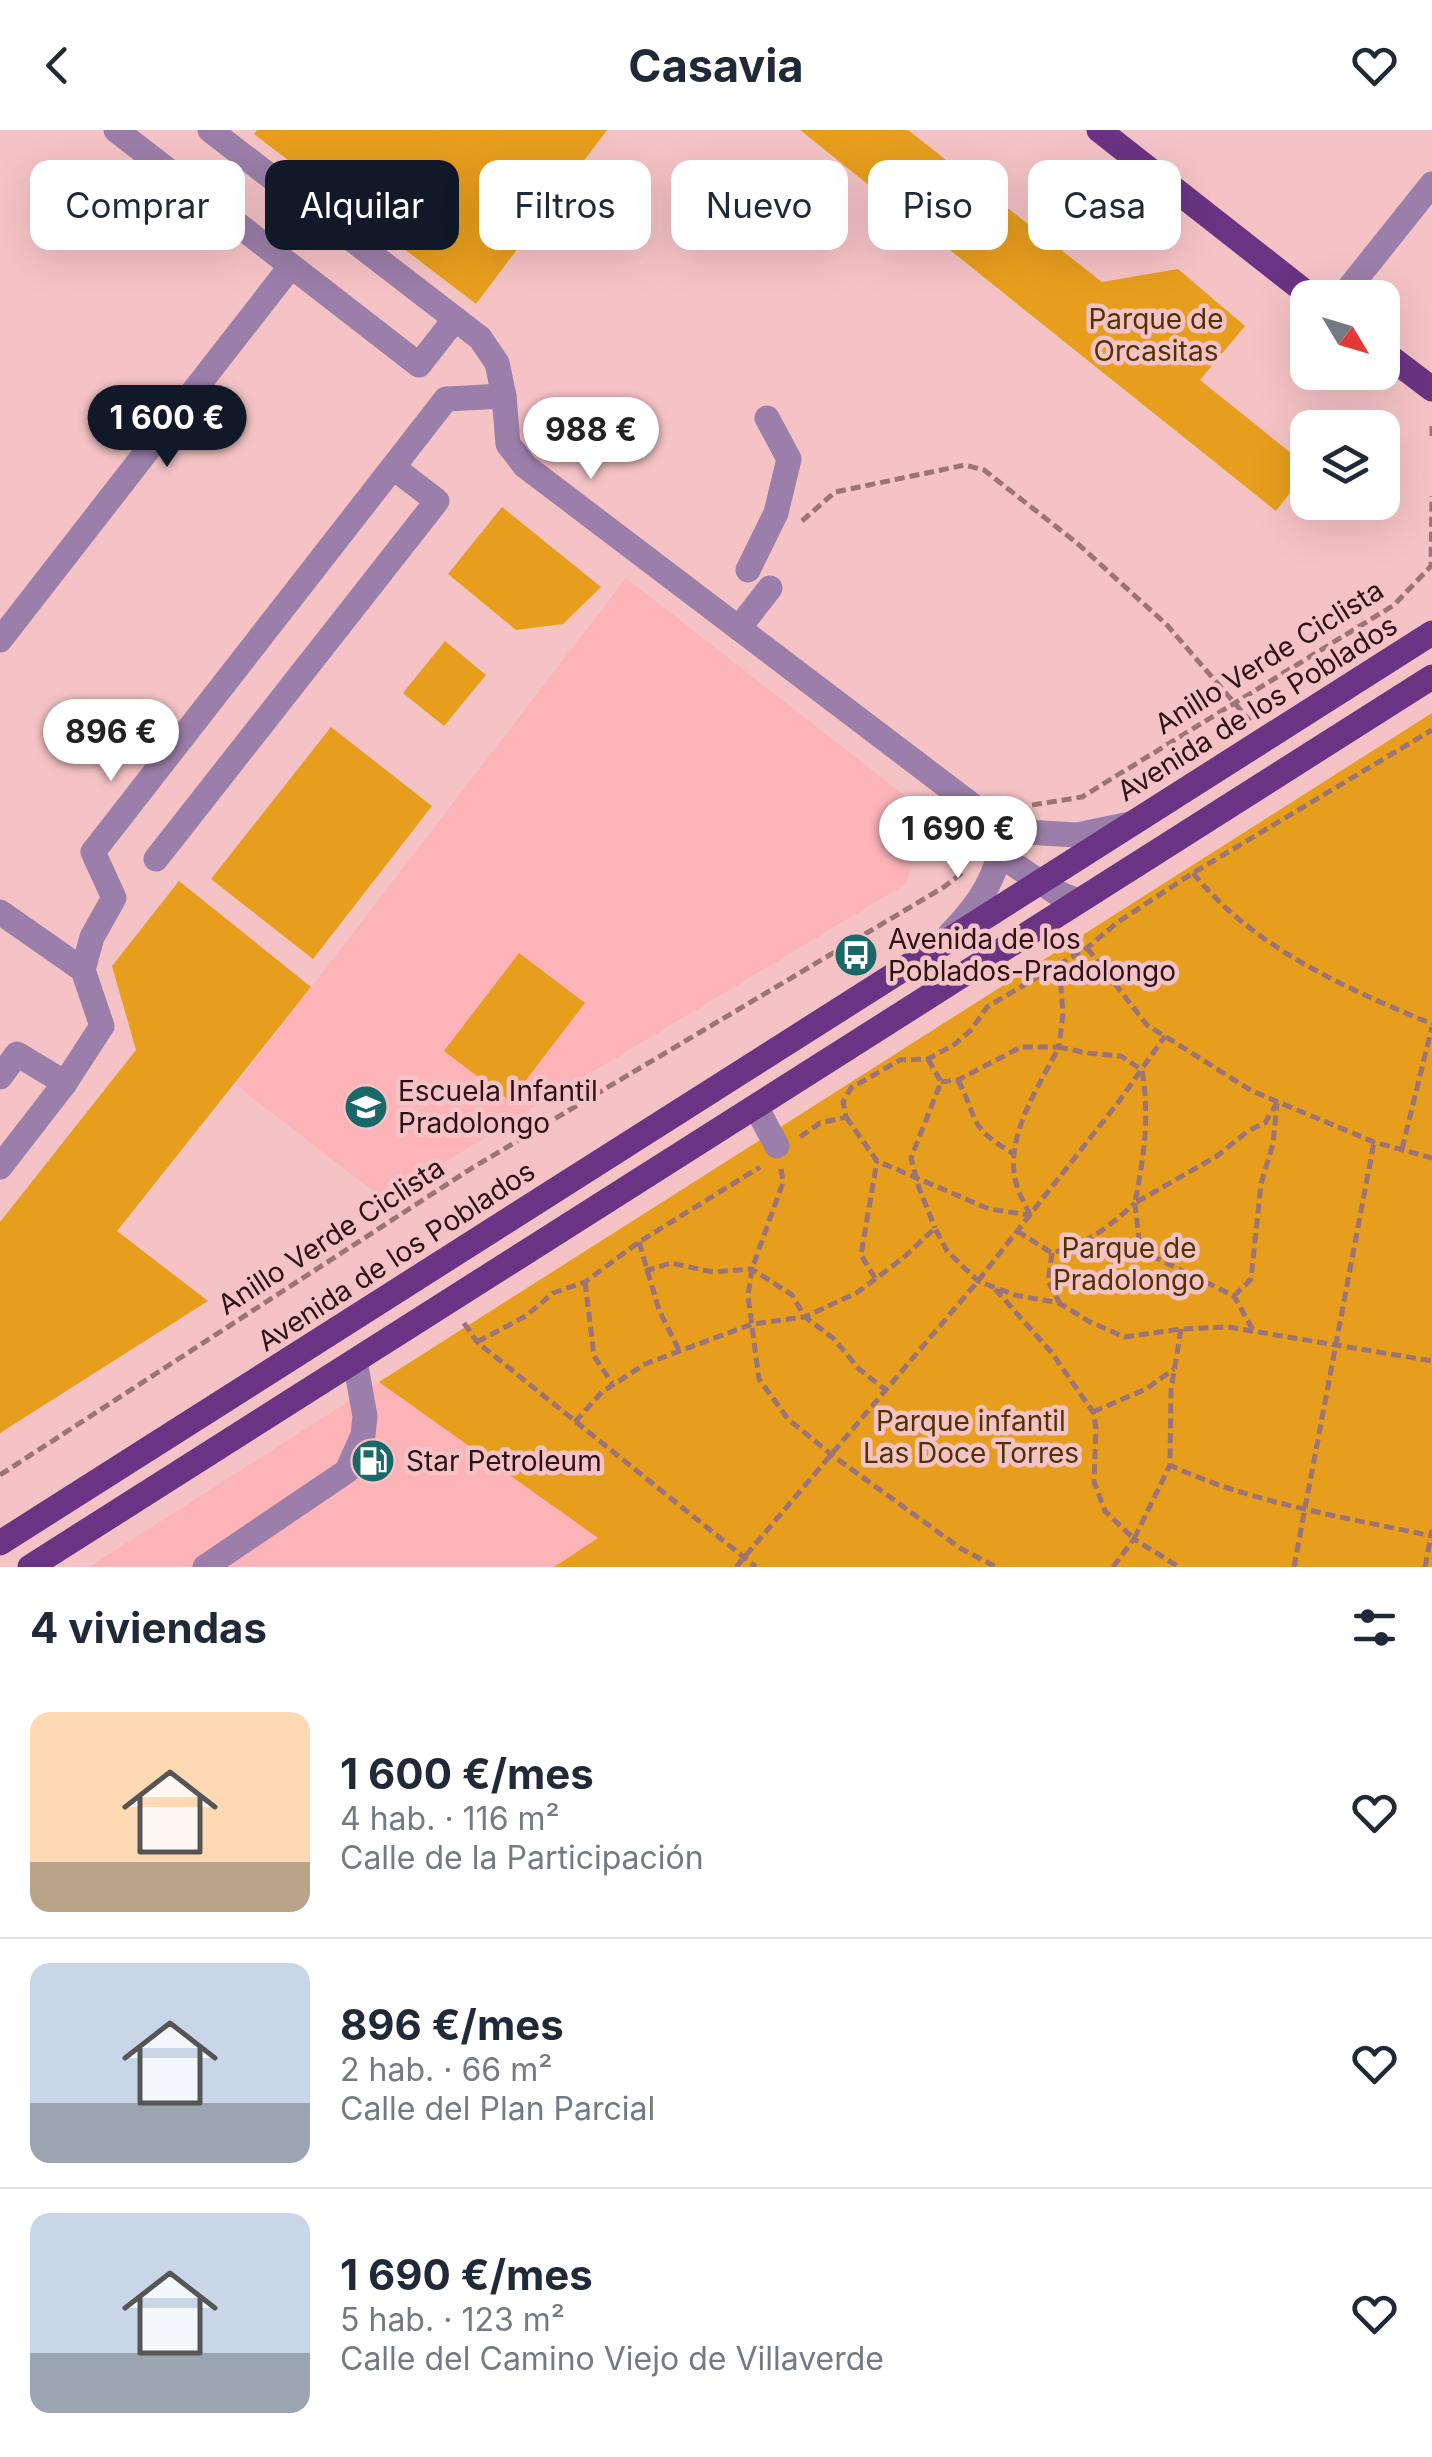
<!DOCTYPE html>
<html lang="es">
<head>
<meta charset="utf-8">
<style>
  body { margin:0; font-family:Inter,sans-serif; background:#f2f2f3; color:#1f2937; height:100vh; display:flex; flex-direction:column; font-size:38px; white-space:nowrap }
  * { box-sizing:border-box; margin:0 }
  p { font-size:32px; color:#747a83 }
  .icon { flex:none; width:55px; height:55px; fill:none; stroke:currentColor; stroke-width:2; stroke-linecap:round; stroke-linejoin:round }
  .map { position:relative; height:1437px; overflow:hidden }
  .drawer { display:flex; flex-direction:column; background:#fff; flex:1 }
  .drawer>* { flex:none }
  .top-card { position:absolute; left:30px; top:30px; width:1372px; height:90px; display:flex; gap:20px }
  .needle { width:65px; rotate:128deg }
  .controls { position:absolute; left:1290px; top:150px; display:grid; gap:20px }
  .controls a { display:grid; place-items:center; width:110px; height:110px; border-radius:20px; background:#fff; box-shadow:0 10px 40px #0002; font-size:50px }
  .price { position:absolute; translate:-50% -85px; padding:0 22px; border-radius:35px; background:#fff; color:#222; font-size:32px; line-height:65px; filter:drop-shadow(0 2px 5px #0008) }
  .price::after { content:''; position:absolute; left:50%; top:60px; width:30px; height:22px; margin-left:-15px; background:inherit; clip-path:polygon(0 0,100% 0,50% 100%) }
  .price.current { background:#111827; color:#fff }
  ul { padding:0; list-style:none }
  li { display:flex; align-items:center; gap:30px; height:250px; padding:0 30px }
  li+li { border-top:2px solid #e0e1e3 }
  li span { display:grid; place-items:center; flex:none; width:280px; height:200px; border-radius:20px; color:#555 }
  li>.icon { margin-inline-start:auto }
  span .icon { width:120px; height:120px; fill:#fffc; stroke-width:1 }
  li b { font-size:42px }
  h2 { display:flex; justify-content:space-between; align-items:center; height:120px; padding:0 30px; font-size:42px }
  .chip { padding:0 35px; border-radius:20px; background:#fff; box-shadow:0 10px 40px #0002; font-size:35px; line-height:90px }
  .chip.current { background:#111827; color:#fff }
  header { display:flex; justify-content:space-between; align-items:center; height:130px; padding:0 30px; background:#fff; font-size:45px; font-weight:700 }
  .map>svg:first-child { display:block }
  .built { fill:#fcb4b9 }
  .green { fill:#e79e1d }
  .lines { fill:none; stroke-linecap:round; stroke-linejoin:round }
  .path { stroke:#9c7377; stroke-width:5; stroke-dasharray:10 5; stroke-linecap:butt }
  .minor { stroke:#9b7ea9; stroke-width:25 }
  .major { stroke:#6b3383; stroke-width:25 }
  .labels { text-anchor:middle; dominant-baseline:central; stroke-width:9; stroke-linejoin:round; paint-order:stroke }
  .park-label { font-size:28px; fill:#513300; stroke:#f5c3c6 }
  .street-label { font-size:28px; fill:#2e1115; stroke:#f5c3c6 }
  .poi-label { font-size:28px; fill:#2e1115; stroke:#f5c3c6; text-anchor:start }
</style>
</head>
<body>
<header><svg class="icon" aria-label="back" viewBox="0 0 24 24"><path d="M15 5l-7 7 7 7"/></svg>Casavia<svg class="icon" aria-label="heart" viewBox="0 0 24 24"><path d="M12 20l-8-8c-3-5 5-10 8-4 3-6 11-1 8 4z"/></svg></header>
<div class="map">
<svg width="1432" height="1437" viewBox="0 0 1432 1437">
  <rect width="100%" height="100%" fill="#f5c3c6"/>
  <g class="built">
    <path d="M626,448L904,665L917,690L916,723L906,754L496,1000L386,1071L236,955Z"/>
    <path d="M379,1252L599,1409L554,1437H89Z"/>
  </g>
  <g class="green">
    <path d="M257,0H607L476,174L254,4Z"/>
    <path d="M800,0H908L1102,152L1178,139L1245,196L1200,250L1307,336V341L1276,381Z"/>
    <path d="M502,377L601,457L563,494L516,500L448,444Z"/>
    <path d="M445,511L486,545L444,596L403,563Z"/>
    <path d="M1432,583V1437H554L598,1408L379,1252Z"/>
    <path d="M331,597L432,676L313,829L211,749Z"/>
    <path d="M179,751L311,857L117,1101L208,1171L0,1303V1092L136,920L112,836Z"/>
    <path d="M519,823L585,873L510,971L444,921Z"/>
  </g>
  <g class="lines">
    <g class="path">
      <path d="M1432,296V306"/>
      <path d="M802,391L835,362L965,335L984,340L1077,413L1167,495L1250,591"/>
      <path d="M1032,675L1082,667L1394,475L1431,436L1432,366"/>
      <path d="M1193,743C1254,818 1345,858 1432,894"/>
      <path d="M1087,818L1147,895L1252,961L1374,1012L1432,1028"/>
      <path d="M928,929L941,952L911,1028L919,1058L935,1098"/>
      <path d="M958,950C980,993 967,996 1014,1024"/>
      <path d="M941,952L958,950L1021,917H1059L1063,884L1060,845L1050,837"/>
      <path d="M846,987L877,1031L989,1079L1030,1085"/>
      <path d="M800,1007L820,993L846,987L843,972L851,958L900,930L928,929L955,914L971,900L987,877L1087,818L1118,792L1193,743L1432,600"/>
      <path d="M1402,1019L1432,897"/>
      <path d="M781,1039L783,1052L752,1139L748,1166L759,1249L788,1289L832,1325L960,1418L996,1437"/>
      <path d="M1135,1073L1140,1120L1234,1166L1253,1200"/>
      <path d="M1030,1085C1026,1076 1020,1066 1017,1056C1002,1010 1039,956 1059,917L1086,923L1121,926L1142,940C1150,989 1144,1024 1135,1073L1217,1026L1248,1001L1265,993L1278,971"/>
      <path d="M1017,1101L1052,1123C1089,1112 1107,1099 1135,1073"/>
      <path d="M639,1112L659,1180L679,1220"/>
      <path d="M1052,1123L1048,1151L1059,1172"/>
      <path d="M645,1141L671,1133L713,1142L752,1139L792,1165L805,1187L834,1209L859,1239L887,1261"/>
      <path d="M875,1148L861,1125L877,1031"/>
      <path d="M585,1152L594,1226L612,1253"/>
      <path d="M995,1159L1052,1223L1093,1282L1096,1298L1094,1352L1105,1381L1134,1409L1170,1335"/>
      <path d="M1234,1166L1251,1149L1261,1054L1273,1014L1277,974"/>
      <path d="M464,1193L477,1212L756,1437"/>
      <path d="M1181,1199L1171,1260L1170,1335C1247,1372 1348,1388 1432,1406"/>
      <path d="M477,1212L526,1186L553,1163L585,1152L639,1112L760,1037"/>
      <path d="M1093,1282L1146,1259L1174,1239"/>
      <path d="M575,1292L602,1262L645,1234L752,1194L805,1187L858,1162L903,1128L935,1098L947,1121L978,1151L1015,1165L1059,1173L1090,1192L1125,1207L1181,1199L1228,1197L1432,1231"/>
      <path d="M0,1345L472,1038L944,757L963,742"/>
      <path d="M736,1437L978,1151L1120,970L1165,906"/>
      <path d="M1113,1437L1134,1409L1179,1437"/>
      <path d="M1294,1437L1374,1012"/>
      <path d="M1425,1437L1432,1400"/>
    </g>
    <g class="minor">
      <path d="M116,0L419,235L455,189"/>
      <path d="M210,0L480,208L497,233L504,266L508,314L525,336L1006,701L1077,705L1130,694"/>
      <path d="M1341,168L1432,54"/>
      <path d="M748,440L776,383L789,329L767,288"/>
      <path d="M739,498L770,458"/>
      <path d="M0,510L291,136"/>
      <path d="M1000,725L1055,762L1078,771"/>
      <path d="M156,729L437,371L394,338"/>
      <path d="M0,782L83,840"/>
      <path d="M950,804C983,771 996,746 1006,701"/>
      <path d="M0,947L17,924L65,953"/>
      <path d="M756,977L777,1016"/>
      <path d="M0,1037L65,953L102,896L83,840L92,807L114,768L93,722L446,269L504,266"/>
      <path d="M205,1437L347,1341L363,1305L365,1286L355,1231"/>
    </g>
    <g class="major">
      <path d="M1099,0L1313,168"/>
      <path d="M1382,221L1432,259"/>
      <path d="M0,1413L1432,503"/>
      <path d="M30,1437L1432,547"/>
    </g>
  </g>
  <defs>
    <symbol id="bus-disc" viewBox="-11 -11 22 22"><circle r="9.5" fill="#1b6868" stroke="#f5c3c6"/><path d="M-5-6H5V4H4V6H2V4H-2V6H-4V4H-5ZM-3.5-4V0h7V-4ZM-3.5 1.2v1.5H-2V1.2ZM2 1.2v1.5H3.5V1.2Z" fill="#fff"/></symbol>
    <symbol id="school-disc" viewBox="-11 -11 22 22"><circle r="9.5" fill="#1b6868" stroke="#f5c3c6"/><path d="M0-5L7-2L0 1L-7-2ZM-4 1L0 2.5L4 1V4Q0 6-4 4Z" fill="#fff"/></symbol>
    <symbol id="fuel-disc" viewBox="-11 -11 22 22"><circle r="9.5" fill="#1b6868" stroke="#f5c3c6"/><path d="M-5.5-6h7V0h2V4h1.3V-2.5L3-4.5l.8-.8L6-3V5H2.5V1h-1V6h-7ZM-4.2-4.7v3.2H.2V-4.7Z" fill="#fff"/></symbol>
  </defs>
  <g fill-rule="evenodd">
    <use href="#bus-disc" x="831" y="800" width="50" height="50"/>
    <use href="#school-disc" x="341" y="952" width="50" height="50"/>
    <use href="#fuel-disc" x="348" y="1306" width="50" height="50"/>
  </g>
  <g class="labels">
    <g class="park-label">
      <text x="1156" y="189">Parque de<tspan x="1156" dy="32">Orcasitas</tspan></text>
      <text x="1129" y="1118">Parque de<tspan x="1129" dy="32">Pradolongo</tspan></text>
      <text x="971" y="1291">Parque infantil<tspan x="971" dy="32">Las Doce Torres</tspan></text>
    </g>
    <g class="street-label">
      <text transform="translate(1269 527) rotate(-32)">Anillo Verde Ciclista</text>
      <text transform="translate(1257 578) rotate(-32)">Avenida de los Poblados</text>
      <text transform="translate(331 1106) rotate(-33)">Anillo Verde Ciclista</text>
      <text transform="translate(396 1126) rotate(-33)">Avenida de los Poblados</text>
    </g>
    <g class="poi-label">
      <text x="888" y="809">Avenida de los<tspan x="888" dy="32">Poblados-Pradolongo</tspan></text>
      <text x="398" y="961">Escuela Infantil<tspan x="398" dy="32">Pradolongo</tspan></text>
      <text x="406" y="1331">Star Petroleum</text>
    </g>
  </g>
</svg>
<div class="controls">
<a><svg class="needle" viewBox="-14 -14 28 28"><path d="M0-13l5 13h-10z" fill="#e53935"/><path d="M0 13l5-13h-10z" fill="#747a83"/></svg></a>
<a><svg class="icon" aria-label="layers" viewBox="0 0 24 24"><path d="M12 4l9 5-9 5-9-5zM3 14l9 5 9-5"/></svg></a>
</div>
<b class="price current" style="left:167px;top:340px">1 600 €</b>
<b class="price" style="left:591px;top:352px">988 €</b>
<b class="price" style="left:111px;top:654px">896 €</b>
<b class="price" style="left:958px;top:751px">1 690 €</b>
<div class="top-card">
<a class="chip">Comprar</a>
<a class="chip current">Alquilar</a>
<a class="chip">Filtros</a>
<a class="chip">Nuevo</a>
<a class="chip">Piso</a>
<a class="chip">Casa</a>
</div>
</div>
<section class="drawer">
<h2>4 viviendas<svg class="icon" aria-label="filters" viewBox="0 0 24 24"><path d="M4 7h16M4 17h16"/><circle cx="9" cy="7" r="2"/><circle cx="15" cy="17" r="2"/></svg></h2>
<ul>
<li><span style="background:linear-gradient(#ffd9b3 75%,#b9a48a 0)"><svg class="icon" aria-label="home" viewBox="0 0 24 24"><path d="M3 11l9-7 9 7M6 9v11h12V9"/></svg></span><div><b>1 600 €/mes</b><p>4 hab. · 116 m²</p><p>Calle de la Participación</p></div><svg class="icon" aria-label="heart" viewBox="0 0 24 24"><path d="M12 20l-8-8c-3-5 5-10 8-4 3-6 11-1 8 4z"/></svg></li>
<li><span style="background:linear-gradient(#c9d6e8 70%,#9aa5b1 0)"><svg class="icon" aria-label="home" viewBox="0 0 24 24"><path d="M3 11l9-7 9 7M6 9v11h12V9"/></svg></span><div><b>896 €/mes</b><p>2 hab. · 66 m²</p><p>Calle del Plan Parcial</p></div><svg class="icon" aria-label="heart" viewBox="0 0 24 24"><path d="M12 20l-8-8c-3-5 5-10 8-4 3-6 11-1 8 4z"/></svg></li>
<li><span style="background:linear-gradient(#c9d6e8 70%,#9aa5b1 0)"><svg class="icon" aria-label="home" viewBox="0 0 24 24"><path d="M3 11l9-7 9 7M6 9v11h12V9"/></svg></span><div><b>1 690 €/mes</b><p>5 hab. · 123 m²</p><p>Calle del Camino Viejo de Villaverde</p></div><svg class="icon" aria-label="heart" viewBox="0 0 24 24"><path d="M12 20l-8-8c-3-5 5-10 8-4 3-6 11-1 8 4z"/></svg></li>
</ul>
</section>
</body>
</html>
